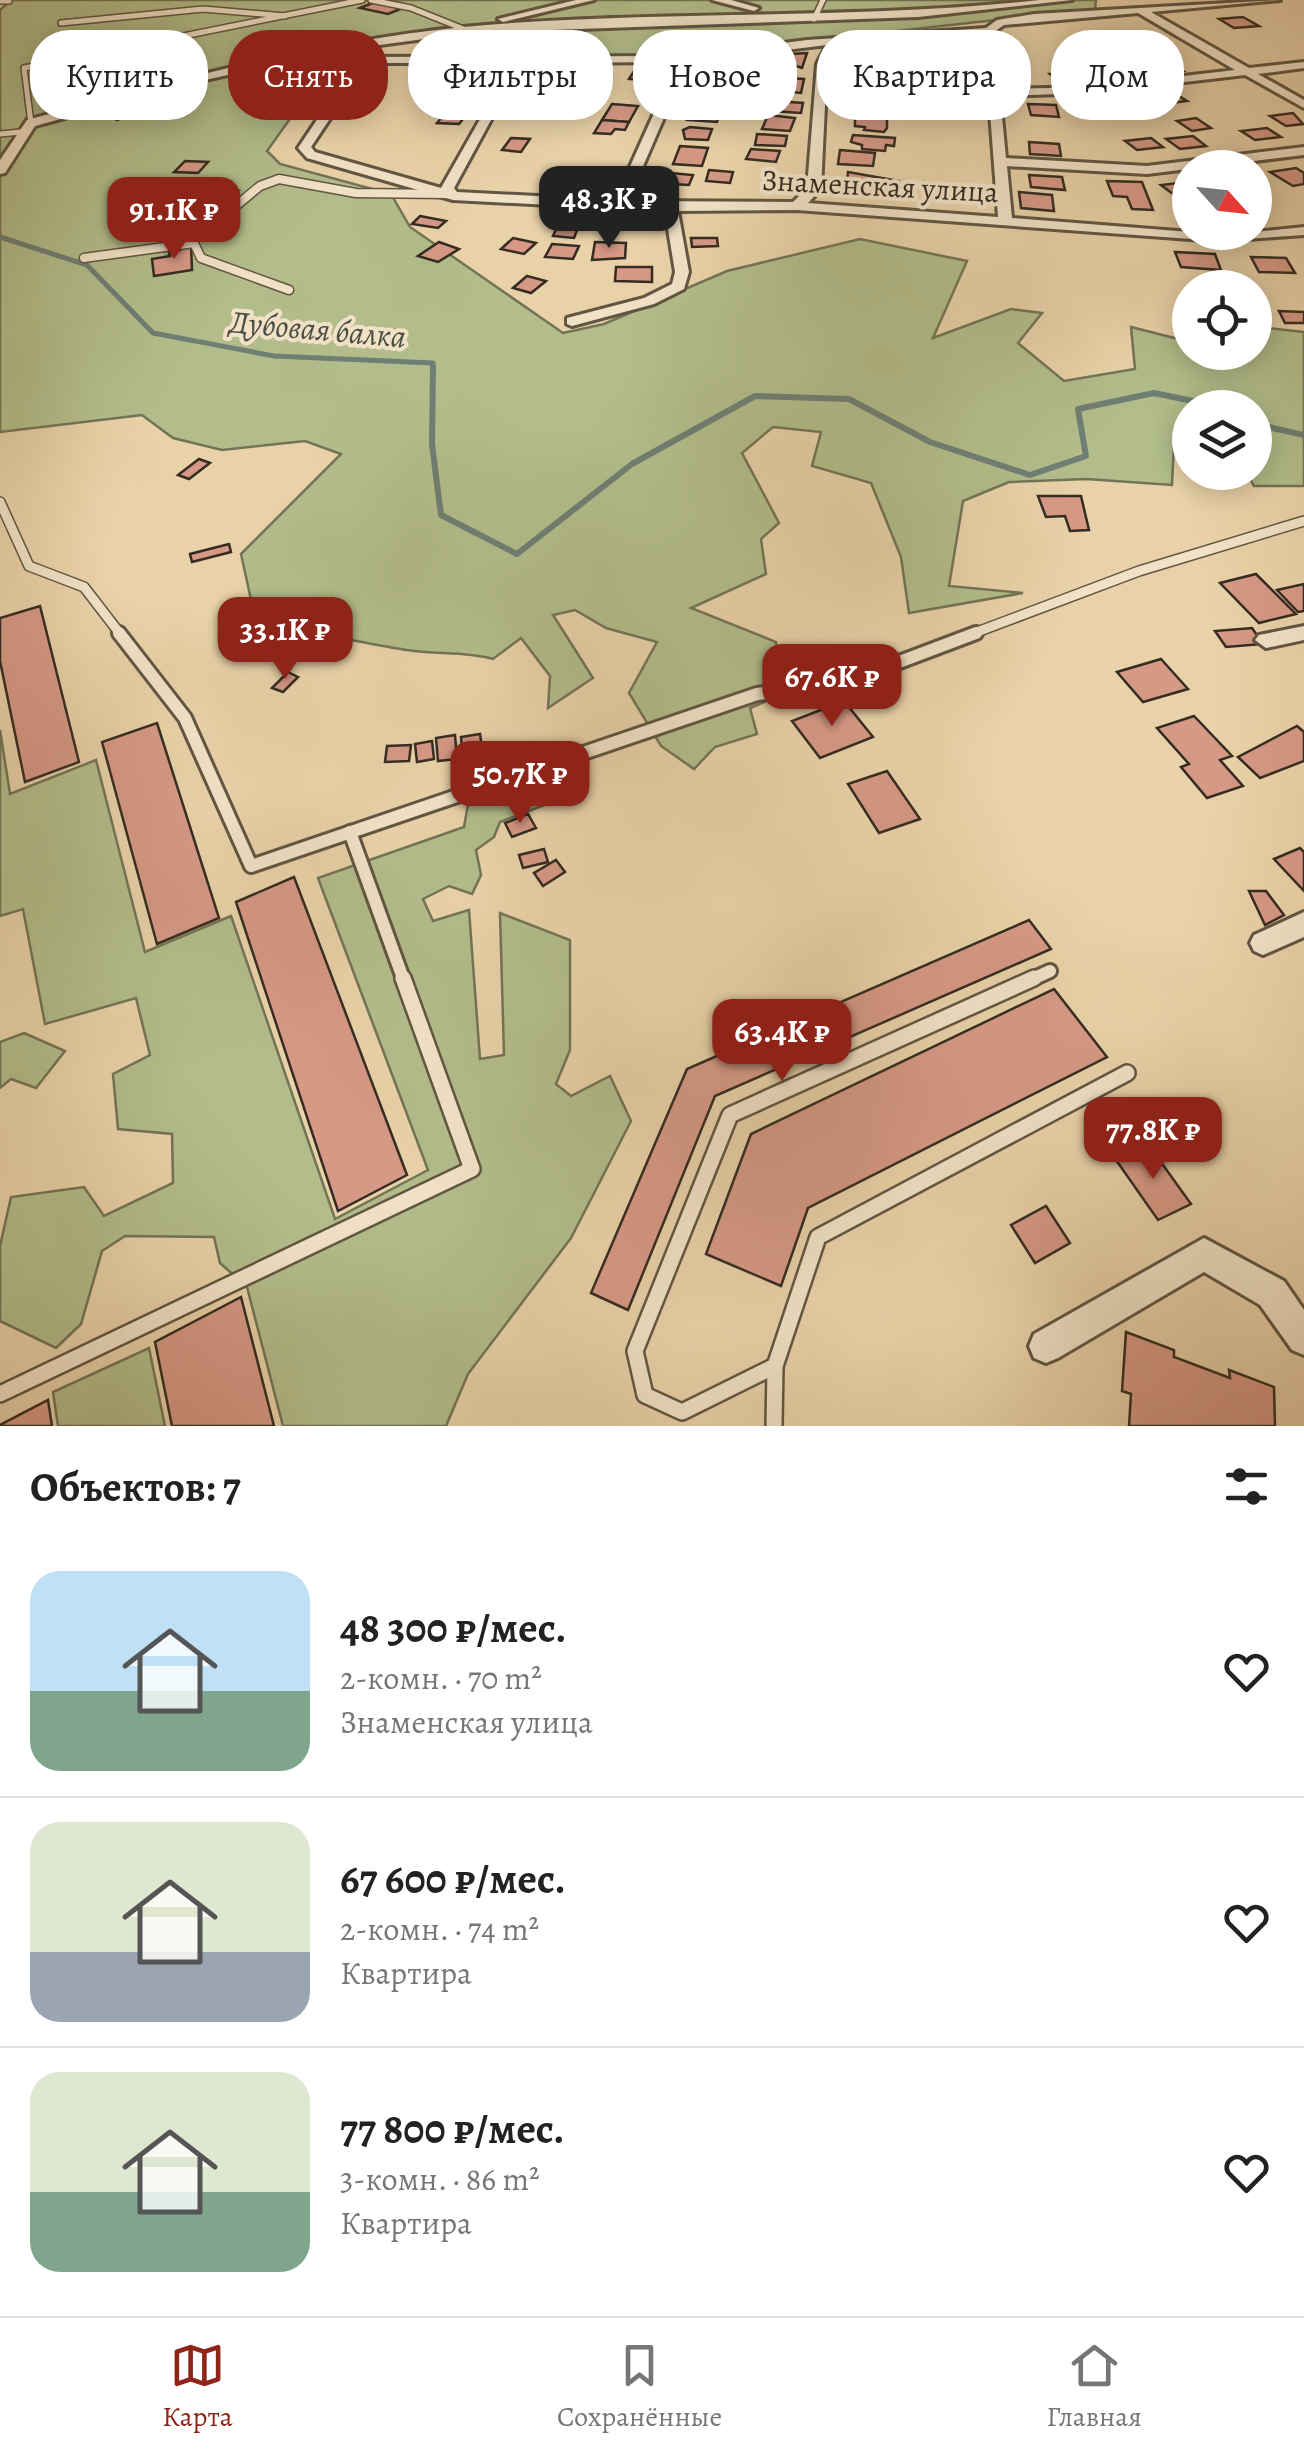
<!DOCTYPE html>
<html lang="ru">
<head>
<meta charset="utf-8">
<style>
  body { margin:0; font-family:Alegreya,serif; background:#f6f6f6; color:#222; height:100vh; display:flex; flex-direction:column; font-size:38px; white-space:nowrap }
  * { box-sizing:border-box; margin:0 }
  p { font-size:32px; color:#767676 }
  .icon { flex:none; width:55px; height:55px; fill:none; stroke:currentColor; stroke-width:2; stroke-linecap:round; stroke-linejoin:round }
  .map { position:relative; height:1426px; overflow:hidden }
  .side { display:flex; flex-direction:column; background:#fff; flex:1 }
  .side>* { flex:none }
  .banner { position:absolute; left:30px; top:30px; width:1245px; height:90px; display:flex; gap:20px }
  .needle { width:65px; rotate:117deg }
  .tools { position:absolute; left:1172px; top:150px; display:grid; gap:20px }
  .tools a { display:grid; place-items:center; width:100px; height:100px; border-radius:50%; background:#fff; box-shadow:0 5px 25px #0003; font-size:50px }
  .price { position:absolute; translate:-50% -85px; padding:0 22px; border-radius:20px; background:#8f2418; color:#fff; font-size:32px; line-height:65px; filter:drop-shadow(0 2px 5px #0008) }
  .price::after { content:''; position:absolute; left:50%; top:60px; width:30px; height:22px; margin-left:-15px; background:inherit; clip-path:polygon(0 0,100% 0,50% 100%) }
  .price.active { background:#222; color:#fff }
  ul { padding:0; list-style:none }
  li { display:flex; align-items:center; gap:30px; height:250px; padding:0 30px }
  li+li { border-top:2px solid #e0e0e0 }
  li span { display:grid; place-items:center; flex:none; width:280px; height:200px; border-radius:30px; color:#555 }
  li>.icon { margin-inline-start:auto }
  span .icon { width:120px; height:120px; fill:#fffc; stroke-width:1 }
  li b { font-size:42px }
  h2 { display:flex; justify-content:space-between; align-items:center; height:120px; padding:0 30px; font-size:42px }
  .chip { padding:0 35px; border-radius:40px; background:#fff; box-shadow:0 5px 25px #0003; font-size:35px; line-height:90px }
  .chip.active { background:#8f2418; color:#fff }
  .tabs { display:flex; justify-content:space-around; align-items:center; height:140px; border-top:2px solid #e0e0e0; background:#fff; font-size:28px; color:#767676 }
  .tabs a { display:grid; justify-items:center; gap:5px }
  .tabs .active { color:#8f2418 }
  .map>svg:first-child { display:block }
  .green { fill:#b2bd8b; stroke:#737456; stroke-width:2.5 }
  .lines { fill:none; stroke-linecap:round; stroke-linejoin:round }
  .stream-far1 { stroke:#6f7f74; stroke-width:5 }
  .stream { stroke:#6f7f74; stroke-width:6 }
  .building { fill:#d69986; stroke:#342c21; stroke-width:2.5 }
  .service-far4-casing { stroke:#615643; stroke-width:8 }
  .service-far3-casing { stroke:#615643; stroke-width:11 }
  .service-far2-casing { stroke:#615643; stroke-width:12 }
  .service-far1-casing { stroke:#615643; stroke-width:18 }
  .service-casing { stroke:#615643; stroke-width:20 }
  .minor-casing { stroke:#615643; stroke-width:6 }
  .service-far4 { stroke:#f1e2c7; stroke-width:5 }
  .service-far3 { stroke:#f1e2c7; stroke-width:8 }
  .service-far2 { stroke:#f1e2c7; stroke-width:9 }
  .service-far1 { stroke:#f1e2c7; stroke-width:12 }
  .service { stroke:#f1e2c7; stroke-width:15 }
  .minor { fill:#f1e2c7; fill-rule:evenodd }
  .labels { text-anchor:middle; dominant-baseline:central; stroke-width:8; stroke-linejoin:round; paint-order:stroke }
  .far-street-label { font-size:30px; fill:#342c21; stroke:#f1e2c7 }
  .far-water-label { font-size:32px; font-style:italic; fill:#4d4f44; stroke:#f1e2c7 }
</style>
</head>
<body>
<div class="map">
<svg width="1304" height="1426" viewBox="0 0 1304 1426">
  <rect width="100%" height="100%" fill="#e9d2a9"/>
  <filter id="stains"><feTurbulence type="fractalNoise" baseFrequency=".002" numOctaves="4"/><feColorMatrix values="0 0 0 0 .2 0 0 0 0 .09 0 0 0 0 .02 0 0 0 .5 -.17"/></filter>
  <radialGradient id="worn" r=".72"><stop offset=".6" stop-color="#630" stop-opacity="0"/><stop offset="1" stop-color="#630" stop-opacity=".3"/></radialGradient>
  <g class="green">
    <path d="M5,0H1096L1095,9L691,54L515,57L464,46L457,30L356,43L334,57L267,151L280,164L391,194L410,227L563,333L604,324L727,271L860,239L967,261L933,338L1011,309L1042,313L1018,343L1064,381L1135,369L1131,327L1190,342V352H1255V328L1259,327L1304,332V486H1254L1247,473L1255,472V408H1190V441L1174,442L1172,485L1086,479L1009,482L963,501L949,586L1023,593L909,613L901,557L871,483L812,466L821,432L773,427L742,453L779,523L761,539L766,574L691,608L776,642L779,696L750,708L757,734L715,747L694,769L661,746L629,693L657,642L606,628L575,610L553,615L593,678L548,708L550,676L521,638L493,659C463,651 436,655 407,650C356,642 308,629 257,627L241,554L341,454L305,441L222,450L173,438L142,415L0,432V10L10,1Z"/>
    <path d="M0,730L10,794L96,760L145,952L231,916L335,1219L428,1170L318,878L464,827L469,799L539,778L550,803L500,822L494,837L476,850L481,875L472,894L449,886L423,899L433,921L469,910L480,1059L504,1055L500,913L570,940V1050L556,1084L571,1096L610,1076L631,1121L571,1238L468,1374L446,1426H283L247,1287L220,1263L214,1237L125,1236L102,1251L81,1324L56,1348L0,1321V1246L11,1197L84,1187L104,1216L173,1183L172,1134L118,1129L113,1074L150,1055L136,998L45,1024L23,909L0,916Z"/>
    <path d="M24,1033L65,1051L36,1088L11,1079L0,1088V1042Z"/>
    <path d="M149,1348L165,1426H58L53,1392Z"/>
  </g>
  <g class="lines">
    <path class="stream-far1" d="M0,237L87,265L153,333L274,356L433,363V368"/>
    <g class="stream">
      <path d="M433,366L432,444L441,515L517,554L632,464L755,396L849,399L930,442L1030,475L1086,456L1078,409L1154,393L1226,408"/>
      <path d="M1255,424L1304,435"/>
    </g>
  </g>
  <g class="building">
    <path d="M375,2L403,8L388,14L360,8Z"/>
    <path d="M1243,17L1259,26L1234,28L1219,19Z"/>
    <path d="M930,50L959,51L960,60L930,58Z"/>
    <path d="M807,53L802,68L772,58V55Z"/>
    <path d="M860,61L883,63L886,68L881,77L861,76Z"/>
    <path d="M1170,62L1183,71L1159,73L1146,64Z"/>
    <path d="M707,63L735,65L732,73L704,71Z"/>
    <path d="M557,65L580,67L573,77L550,75Z"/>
    <path d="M930,66L956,68L962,76L930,77L924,74Z"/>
    <path d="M636,68L661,70L655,81L629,79Z"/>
    <path d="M1074,72L1086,80L1061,83L1050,74Z"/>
    <path d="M784,78L804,79L801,93L780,91Z"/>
    <path d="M467,79L480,80L486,84L481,90L457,92Z"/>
    <circle cx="865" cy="88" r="9"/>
    <path d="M1169,90L1187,101L1155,105L1138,93Z"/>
    <path d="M688,91L715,93L711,106L682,104Z"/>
    <path d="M1129,93L1147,105L1120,109L1103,99Z"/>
    <path d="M919,95L945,97V101L957,102V110L917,106Z"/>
    <path d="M1088,95L1098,99L1114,111L1086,114L1077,107H1084L1076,96Z"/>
    <path d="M446,96L475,98L466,110L436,108Z"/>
    <path d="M881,96L899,98L898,110L880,109Z"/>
    <path d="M775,101L803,103L801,113L772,111Z"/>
    <path d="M612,104L638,106L629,122L602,120Z"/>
    <path d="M1028,104L1056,105L1059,117L1031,115Z"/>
    <path d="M134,105L146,111L117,120L105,114Z"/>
    <path d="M693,108L721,110L717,122L687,120Z"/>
    <path d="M445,113L466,115L459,124L437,123Z"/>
    <path d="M1293,113L1303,124L1286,126L1270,116Z"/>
    <path d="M855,114L887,116V128L884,132L864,130L865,127L855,126Z"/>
    <path d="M768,115L795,118L790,131L762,129Z"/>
    <path d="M1196,118L1211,128L1192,131L1177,121Z"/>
    <path d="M602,120L629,122L625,130L615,129L611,134L594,133Z"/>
    <path d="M690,127L712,129L708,140L685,139L683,130Z"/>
    <path d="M1267,128L1281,137L1255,140L1241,131Z"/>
    <path d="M757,134L787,136L785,146L755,145Z"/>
    <path d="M853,135L895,138L894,146L886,145L885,151L862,149V145L851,142Z"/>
    <path d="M1193,136L1206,146L1180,149L1166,139Z"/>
    <path d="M511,138L530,139L521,152L502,150Z"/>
    <path d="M1151,138L1163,147L1137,150L1125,141Z"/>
    <path d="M1029,142L1059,144L1061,156L1030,154Z"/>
    <path d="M680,146L708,148L702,166L673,164Z"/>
    <path d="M751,149L780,151L776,162L746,159Z"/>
    <path d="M840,150L875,153L873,166L838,164Z"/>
    <path d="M185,161L208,162L198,173L174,172Z"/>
    <path d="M1296,168L1304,173V184L1293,186L1270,172Z"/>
    <path d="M709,170L733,172L730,183L706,181Z"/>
    <path d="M659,172L693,175L689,185L655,183Z"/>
    <path d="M848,172L899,181V196L846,193Z"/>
    <path d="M574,173L601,175L596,184L569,182Z"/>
    <path d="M1029,175L1062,177L1065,190L1031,187Z"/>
    <path d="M1107,181L1142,182L1153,210L1132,209L1127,197L1113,196Z"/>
    <path d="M925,182L962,186L963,197L925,194Z"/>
    <path d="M1186,182L1190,192L1173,194L1161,185Z"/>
    <path d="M208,188L238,191L225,203L194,200Z"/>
    <path d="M1019,192L1052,195L1054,211L1021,208Z"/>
    <path d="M169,195L189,196L177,209L157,208Z"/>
    <path d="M420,216L446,221L438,228L412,224Z"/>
    <path d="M561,218L581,220L574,238L553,236Z"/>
    <path d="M513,238L536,243L524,254L501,249Z"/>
    <path d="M691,238H717L718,246L692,247Z"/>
    <path d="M439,242L459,249L438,262L418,256Z"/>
    <path d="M595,242L626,243L625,258L592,260Z"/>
    <path d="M191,243L192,270L154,276L152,259L170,256L169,252L180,250V245Z"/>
    <path d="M552,244L579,246L573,259L545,257Z"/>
    <path d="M1175,252L1215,254L1221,270L1181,267Z"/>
    <path d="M1251,257L1286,258L1295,273L1259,272Z"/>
    <path d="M616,267H652V282L615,281Z"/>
    <path d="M527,276L546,281L531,293L513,288Z"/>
    <path d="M1279,311L1304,312V323H1285Z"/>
    <path d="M199,459L210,463L189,479L178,475Z"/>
    <path d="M1038,496H1081L1089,530L1070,531L1065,516L1046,517Z"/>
    <path d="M229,544L231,552L192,562L190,554Z"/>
    <path d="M1256,574L1296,614L1259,623L1220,583Z"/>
    <path d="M1304,584V611L1298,612L1277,590Z"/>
    <path d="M40,606L79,762L25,782L0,661V618Z"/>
    <path d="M1252,628L1263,644L1226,647L1215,631Z"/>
    <path d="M1161,659L1188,689L1143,702L1117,672Z"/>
    <path d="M288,672L298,677L283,692L272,688Z"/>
    <path d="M844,701L873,737L820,758L792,721Z"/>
    <path d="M1194,716L1232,756L1220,760L1243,786L1207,798L1181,767L1189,764L1157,728Z"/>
    <path d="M157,723L219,918L157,944L102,742Z"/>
    <path d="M1297,726L1304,732V761L1260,778L1238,757Z"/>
    <path d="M480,734L483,754L463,757L461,737Z"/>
    <path d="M455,735L457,759L438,761L436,738Z"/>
    <path d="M432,741L434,759L417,762L415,744Z"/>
    <path d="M411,745L409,761L385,762L387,746Z"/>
    <path d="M887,771L920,819L879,833L848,784Z"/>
    <path d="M528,814L536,828L512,837L505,823Z"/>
    <path d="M1300,848L1304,852V891L1274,859Z"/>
    <path d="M544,849L548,862L523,868L519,855Z"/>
    <path d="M556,860L565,872L543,886L534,873Z"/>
    <path d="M294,877L407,1175L338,1211L236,902Z"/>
    <path d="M1249,891H1266L1284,915L1265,925Z"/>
    <path d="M1029,920L1051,949L715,1096L628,1310L591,1293L687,1069Z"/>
    <path d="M1054,989L1107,1057L808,1208L781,1286L706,1254L751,1134Z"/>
    <path d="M1148,1144L1191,1204L1158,1220L1116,1160Z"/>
    <path d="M1046,1206L1070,1243L1035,1263L1011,1225Z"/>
    <path d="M241,1297L274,1426H172L155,1342Z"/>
    <path d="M1126,1332L1174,1350V1357L1230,1378L1229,1370L1274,1387L1275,1426H1129L1131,1394L1122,1391Z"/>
    <path d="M48,1400L52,1426H0V1425Z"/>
  </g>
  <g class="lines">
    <defs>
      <g id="service-far4">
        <path d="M371,0L411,8L466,30"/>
        <path d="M0,1H9"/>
        <path d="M814,19L823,0"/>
        <path d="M61,23L203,9L285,16"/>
        <path d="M31,123L24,68L362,0"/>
        <path d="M0,134L21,132"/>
      </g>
      <g id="service-far3">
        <path d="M84,258L194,243"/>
        <path d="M289,290L201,258L193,241L260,186L279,179L356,193L445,194"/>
      </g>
      <g id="service-far2">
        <path d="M0,502L29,566L84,587L121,635"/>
        <path d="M969,635L1139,571L1304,521"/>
      </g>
      <g id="service-far1">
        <path d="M119,633L185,718L251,866L757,694L841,684L976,633"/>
        <path d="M350,832L404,981"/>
        <path d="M1028,981L1050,971"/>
      </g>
      <g id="service">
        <path d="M775,1366L682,1412L645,1395L635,1351L730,1115L1034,978"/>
        <path d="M0,1394L472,1169L403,978"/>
        <path d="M774,1426L775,1366L818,1237L1127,1073"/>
      </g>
      <g id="minor">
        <path d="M576,0H594L503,22L498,19Z"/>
        <path d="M712,0H731L759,8L754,11Z"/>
        <path d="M1040,0H1072L918,17L468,33L350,49L355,57L684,56L807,40L986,28L997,20L1034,14L1280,0L1151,12L1249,68L1304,62V68L1258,74L1304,100V108L1245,75L1090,93L1000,96L1006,158L1147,166L1304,147V155L1147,174L1007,166L1012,218L1190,232H1255L1304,227V235L1218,241L797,210L678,211L689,272L684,289L654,304L572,326L567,324V318L644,298L672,284L675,272L665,211L453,200L307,158L298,148L343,81L336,71L345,60L341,50L196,82L35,126L5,173L0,174V160L27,120C171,81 315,42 463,27C655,9 848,21 1040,0ZM1138,13L1235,70L1090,87L1000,89L994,32L1004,25ZM984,34L998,217L808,203L821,189L827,64L838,44ZM827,45L817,64L807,188L793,202L628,201L688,62ZM677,62L615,200L457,192L454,188L522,63ZM354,63H512L441,188L315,152L311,147L355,81L348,71Z"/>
        <path d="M1304,626V640L1266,648L1255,640L1259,635Z"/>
        <path d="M1304,912V937L1263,955L1254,951L1250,943L1254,935Z"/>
        <path d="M1204,1238L1284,1281L1304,1310V1355L1292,1350L1260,1305L1204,1272L1058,1358L1046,1363L1034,1358L1029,1346L1034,1334Z"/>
      </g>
    </defs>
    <use href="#service-far4" class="service-far4-casing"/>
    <use href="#service-far3" class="service-far3-casing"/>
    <use href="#service-far2" class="service-far2-casing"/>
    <use href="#service-far1" class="service-far1-casing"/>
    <use href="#service" class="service-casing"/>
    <use href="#minor" class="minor-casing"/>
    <use href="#service-far4" class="service-far4"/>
    <use href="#service-far3" class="service-far3"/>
    <use href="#service-far2" class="service-far2"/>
    <use href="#service-far1" class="service-far1"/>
    <use href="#service" class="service"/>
    <use href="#minor" class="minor"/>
  </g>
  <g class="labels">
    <g class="far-street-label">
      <text transform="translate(880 186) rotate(3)">Знаменская улица</text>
    </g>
    <g class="far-water-label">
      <text transform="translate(318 329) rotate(5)">Дубовая балка</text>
    </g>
  </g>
  <rect width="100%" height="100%" filter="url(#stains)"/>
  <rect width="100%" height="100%" fill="url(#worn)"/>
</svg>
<div class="tools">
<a><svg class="needle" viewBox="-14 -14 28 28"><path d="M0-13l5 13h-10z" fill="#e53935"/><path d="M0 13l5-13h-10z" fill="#767676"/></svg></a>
<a><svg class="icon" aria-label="locate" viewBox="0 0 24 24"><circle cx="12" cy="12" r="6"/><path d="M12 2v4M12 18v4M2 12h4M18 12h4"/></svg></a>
<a><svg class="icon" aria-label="layers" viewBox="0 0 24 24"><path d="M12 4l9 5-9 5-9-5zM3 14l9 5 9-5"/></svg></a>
</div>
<b class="price active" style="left:609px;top:251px">48.3K ₽</b>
<b class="price" style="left:174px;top:262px">91.1K ₽</b>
<b class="price" style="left:285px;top:682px">33.1K ₽</b>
<b class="price" style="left:832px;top:729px">67.6K ₽</b>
<b class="price" style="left:520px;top:826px">50.7K ₽</b>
<b class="price" style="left:782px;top:1084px">63.4K ₽</b>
<b class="price" style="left:1153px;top:1182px">77.8K ₽</b>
<div class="banner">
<a class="chip">Купить</a>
<a class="chip active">Снять</a>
<a class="chip">Фильтры</a>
<a class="chip">Новое</a>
<a class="chip">Квартира</a>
<a class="chip">Дом</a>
</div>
</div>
<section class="side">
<h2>Объектов: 7<svg class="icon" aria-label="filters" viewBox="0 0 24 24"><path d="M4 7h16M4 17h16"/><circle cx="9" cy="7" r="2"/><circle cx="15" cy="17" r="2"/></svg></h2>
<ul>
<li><span style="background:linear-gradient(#bfe0f5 60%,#7fa58c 0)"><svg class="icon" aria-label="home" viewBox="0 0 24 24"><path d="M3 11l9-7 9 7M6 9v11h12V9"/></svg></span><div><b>48 300 ₽/мес.</b><p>2-комн. · 70 m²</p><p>Знаменская улица</p></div><svg class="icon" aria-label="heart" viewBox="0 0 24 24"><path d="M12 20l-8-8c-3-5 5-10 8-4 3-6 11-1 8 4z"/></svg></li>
<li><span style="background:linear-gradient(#dfe7d0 65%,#9aa5b1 0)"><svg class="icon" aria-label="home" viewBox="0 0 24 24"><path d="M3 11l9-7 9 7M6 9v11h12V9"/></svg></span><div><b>67 600 ₽/мес.</b><p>2-комн. · 74 m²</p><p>Квартира</p></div><svg class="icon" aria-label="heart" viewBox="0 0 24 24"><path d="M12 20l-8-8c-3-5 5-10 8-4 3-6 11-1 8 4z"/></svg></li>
<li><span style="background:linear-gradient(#dfe7d0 60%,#7fa58c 0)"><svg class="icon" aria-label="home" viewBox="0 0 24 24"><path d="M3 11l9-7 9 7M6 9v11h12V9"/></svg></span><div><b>77 800 ₽/мес.</b><p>3-комн. · 86 m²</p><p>Квартира</p></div><svg class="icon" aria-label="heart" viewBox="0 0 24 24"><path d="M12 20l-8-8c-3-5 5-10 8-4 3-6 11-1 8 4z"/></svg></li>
</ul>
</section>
<nav class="tabs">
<a class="active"><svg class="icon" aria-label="map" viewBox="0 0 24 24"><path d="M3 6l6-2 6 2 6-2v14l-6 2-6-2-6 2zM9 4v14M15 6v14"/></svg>Карта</a>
<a><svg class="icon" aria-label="saved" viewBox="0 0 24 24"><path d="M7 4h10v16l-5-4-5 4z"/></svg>Сохранённые</a>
<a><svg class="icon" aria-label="home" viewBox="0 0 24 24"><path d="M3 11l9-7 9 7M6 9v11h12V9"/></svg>Главная</a>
</nav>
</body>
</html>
